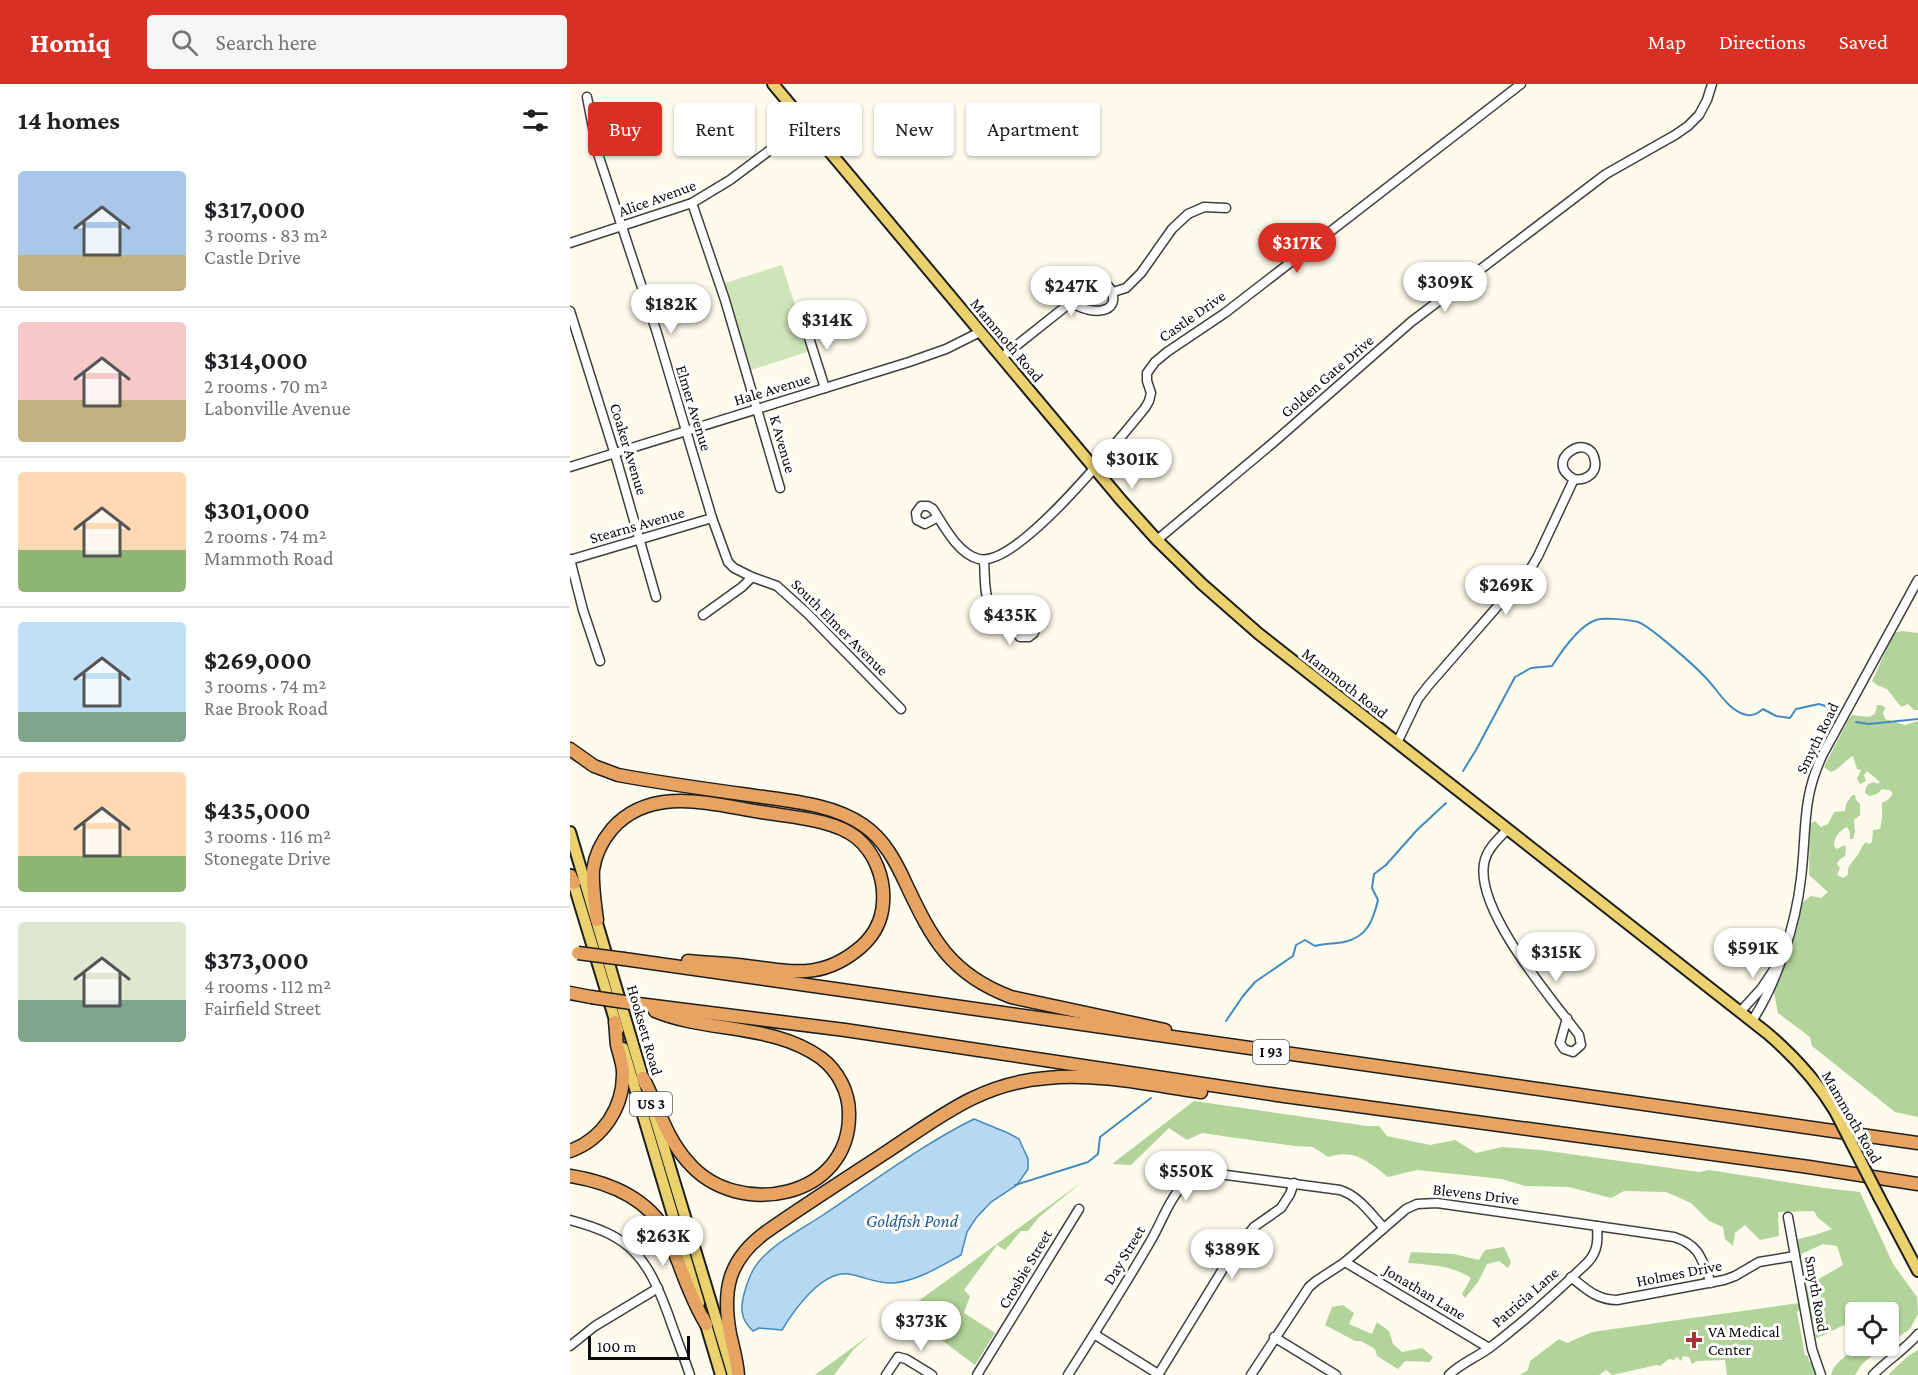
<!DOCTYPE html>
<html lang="en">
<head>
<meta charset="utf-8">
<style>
  body { margin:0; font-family:"Crimson Pro",serif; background:#f6f6f6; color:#202124; height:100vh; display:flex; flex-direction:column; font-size:22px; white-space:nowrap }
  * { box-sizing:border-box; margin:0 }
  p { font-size:20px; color:#757577 }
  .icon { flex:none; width:33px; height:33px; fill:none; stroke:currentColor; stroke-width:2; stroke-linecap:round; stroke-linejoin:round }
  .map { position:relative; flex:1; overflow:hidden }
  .side { display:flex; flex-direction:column; background:#fff; width:570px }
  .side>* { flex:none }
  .hud { position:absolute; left:18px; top:18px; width:570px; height:54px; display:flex; gap:12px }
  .controls { position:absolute; left:1275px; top:1218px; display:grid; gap:12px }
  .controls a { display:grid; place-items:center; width:54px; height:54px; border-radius:6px; background:#fff; box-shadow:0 2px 4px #0004; font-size:30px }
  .scale { position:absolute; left:18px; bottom:15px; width:102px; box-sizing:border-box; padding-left:6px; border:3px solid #0c0c0c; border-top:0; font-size:16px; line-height:21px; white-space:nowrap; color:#0c0c0c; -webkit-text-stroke:4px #fff; paint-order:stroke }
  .price { position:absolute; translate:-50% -51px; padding:0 14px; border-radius:21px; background:#fff; color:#222; font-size:20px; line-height:39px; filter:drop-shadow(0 2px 3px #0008) }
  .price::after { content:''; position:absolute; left:50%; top:36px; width:18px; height:14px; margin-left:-9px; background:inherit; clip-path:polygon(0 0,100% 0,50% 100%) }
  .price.selected { background:#d93025; color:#fff }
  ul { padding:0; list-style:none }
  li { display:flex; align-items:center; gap:18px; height:150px; padding:0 18px }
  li+li { border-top:2px solid #e0e0e0 }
  li span { display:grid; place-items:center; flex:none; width:168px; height:120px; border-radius:6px; color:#555 }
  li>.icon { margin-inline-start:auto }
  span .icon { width:72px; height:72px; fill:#fffc; stroke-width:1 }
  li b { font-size:26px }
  h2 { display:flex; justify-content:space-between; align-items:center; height:72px; padding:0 18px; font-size:26px }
  .tag { padding:0 21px; border-radius:6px; background:#fff; box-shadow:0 2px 4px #0004; font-size:21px; line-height:54px }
  .tag.selected { background:#d93025; color:#fff }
  header { display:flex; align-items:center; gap:36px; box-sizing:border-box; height:84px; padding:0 30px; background:#d93025; color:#fff }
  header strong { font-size:28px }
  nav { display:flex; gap:33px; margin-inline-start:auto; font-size:21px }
  .search { width:420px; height:54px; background:#f6f6f6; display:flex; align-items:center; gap:15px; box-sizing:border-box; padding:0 21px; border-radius:6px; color:#757577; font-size:22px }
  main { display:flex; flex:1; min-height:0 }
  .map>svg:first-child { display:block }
  .green { fill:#cee4b9 }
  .forest { fill:#b2d39a }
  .water { fill:#b6d8f0; stroke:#438ac0; stroke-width:1.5 }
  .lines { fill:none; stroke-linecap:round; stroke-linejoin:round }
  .stream { stroke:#438ac0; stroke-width:2 }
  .minor-casing { stroke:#3f3f3f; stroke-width:11 }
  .major-casing { stroke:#1d1d1d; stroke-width:14 }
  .highway-casing { stroke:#1d1d1d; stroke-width:15 }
  .minor { stroke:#fff; stroke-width:8 }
  .major { stroke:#ecd26e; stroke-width:10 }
  .highway { stroke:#e6a361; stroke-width:12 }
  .major-bridge-casing { stroke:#1d1d1d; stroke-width:14; stroke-linecap:butt }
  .highway-bridge-casing { stroke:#1d1d1d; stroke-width:15; stroke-linecap:butt }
  .major-bridge { stroke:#ecd26e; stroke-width:10 }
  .highway-bridge { stroke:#e6a361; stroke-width:12 }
  .poi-dot { fill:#ae3132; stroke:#fff; stroke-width:2 }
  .labels { text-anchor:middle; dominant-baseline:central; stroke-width:6; stroke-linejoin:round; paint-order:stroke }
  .shield { fill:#fff; stroke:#555; stroke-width:1.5 }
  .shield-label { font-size:15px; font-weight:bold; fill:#0c0c0c }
  .street-label { font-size:16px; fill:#0c0c0c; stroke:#fff }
  .poi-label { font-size:16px; fill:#0c0c0c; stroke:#fff; text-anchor:start }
  .water-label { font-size:18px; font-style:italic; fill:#215c91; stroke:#fff }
</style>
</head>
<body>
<header>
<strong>Homiq</strong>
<div class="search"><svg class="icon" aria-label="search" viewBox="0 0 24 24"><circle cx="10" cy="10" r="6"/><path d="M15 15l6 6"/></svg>Search here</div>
<nav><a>Map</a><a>Directions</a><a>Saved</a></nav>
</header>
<main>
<section class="side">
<h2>14 homes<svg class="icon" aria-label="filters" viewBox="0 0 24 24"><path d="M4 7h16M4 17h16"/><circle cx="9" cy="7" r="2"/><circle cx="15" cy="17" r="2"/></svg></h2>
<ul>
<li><span style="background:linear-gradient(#a9c7e8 70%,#c2b280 0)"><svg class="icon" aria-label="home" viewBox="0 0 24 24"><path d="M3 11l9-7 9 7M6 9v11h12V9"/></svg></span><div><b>$317,000</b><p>3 rooms · 83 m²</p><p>Castle Drive</p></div></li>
<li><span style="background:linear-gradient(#f6c9c9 65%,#c2b280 0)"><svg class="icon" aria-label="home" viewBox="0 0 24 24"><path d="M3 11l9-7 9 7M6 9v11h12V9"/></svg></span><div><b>$314,000</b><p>2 rooms · 70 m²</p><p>Labonville Avenue</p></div></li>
<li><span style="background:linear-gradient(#ffd9b3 65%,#8fb573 0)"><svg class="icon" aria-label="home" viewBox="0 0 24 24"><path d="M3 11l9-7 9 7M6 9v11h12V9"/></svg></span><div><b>$301,000</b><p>2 rooms · 74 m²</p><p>Mammoth Road</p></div></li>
<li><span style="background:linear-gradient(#bfe0f5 75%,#7fa58c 0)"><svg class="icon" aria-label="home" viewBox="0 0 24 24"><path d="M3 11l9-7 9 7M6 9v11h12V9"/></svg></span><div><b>$269,000</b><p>3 rooms · 74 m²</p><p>Rae Brook Road</p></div></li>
<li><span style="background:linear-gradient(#ffd9b3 70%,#8fb573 0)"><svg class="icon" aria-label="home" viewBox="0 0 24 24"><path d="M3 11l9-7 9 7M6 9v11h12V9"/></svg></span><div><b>$435,000</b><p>3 rooms · 116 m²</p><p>Stonegate Drive</p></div></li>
<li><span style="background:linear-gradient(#dfe7d0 65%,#7fa58c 0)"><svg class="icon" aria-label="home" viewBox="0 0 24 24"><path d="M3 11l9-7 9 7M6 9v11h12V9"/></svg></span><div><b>$373,000</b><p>4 rooms · 112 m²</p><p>Fairfield Street</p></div></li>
</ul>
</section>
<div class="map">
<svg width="1348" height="1291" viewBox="0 0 1348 1291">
  <rect width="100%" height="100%" fill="#fdfbec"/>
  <path class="green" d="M212,181L240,267L181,286L155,199Z"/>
  <g class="forest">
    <path d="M1332,547L1348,549V626H1344L1338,620L1331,623L1317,605L1307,601L1302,597L1324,549Z"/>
    <path d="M1307,621H1312L1316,624L1313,628L1315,635L1335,641L1348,637V1033L1325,1028L1242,962L1240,953L1208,929L1204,909L1232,819L1241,812L1251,814L1258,808L1239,791L1240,740L1245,737L1251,743L1258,740L1264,728L1275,727L1276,720L1282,711H1285L1286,716L1290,720V731L1284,736L1285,748L1283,755H1280V748L1277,743C1269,747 1264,753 1264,762L1267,765L1275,761L1276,766L1275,772L1269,776L1267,780L1270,784L1267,791L1273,794L1278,791C1277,781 1282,779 1287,772C1291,767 1291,762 1296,758L1299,760L1302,758L1303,746L1310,745L1312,734V719L1319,715L1323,709L1319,706L1312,705L1307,710L1300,712L1295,709C1296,702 1297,700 1304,698L1307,700L1310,698L1297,687L1294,691L1296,697L1290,700L1287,695L1291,686L1287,685L1283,672C1275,676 1270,685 1261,688L1254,683L1278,636L1282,631L1299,633L1305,630Z"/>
    <path d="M624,1017L797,1042H809L817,1052L860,1061L885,1056L906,1069L932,1063L971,1066L1129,1088L1139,1086L1254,1104L1290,1108L1323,1180L1347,1213L1348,1230L1340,1245L1319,1259L1318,1228H1286L1285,1239C1271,1240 1261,1249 1246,1254L1235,1203L1273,1181L1267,1162L1253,1160L1229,1171L1225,1156L1245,1151L1262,1145L1248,1134L1244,1127L1208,1128L1209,1152L1190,1156L1175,1141L1165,1149L1163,1162L1155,1155L1153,1143L1139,1137L1121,1119L1096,1108L1054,1107L1041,1114L999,1103L955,1102L932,1095L847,1086L818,1093C799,1078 784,1064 758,1073L743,1063L724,1062L632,1049L617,1056L599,1044L561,1081L542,1080Z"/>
    <path d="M512,1098L469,1133L458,1147H451L435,1166L427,1161L394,1206L400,1212L394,1229L425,1249L405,1281L362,1249L321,1237Z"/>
    <path d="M934,1163L941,1178L938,1184L929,1177L917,1180L908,1198L895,1214L892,1210L901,1194C881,1181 861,1181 838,1179L841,1168L884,1170L909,1176L915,1166Z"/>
    <path d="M1229,1219L1231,1224L1227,1228L1235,1271L1238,1272L1239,1278H1242L1246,1288L1245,1291H1157L1155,1276L1127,1277L1122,1280L1119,1273L1113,1272L1111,1277L1107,1273L1105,1274V1276L1099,1275L1090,1282L1087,1281L1042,1291L1036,1286L1029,1291H950L958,1286L960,1277L989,1255L997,1259L1022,1248Z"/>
    <path d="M773,1221L784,1229L779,1240L802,1250L807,1238L819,1247L823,1260L832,1268L852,1264L863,1273L860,1278L835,1277L828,1285L807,1272L805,1265L791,1257H785L755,1241L762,1223Z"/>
    <path d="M301,1250L284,1265L264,1291H245Z"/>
    <path d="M1286,1262H1314L1292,1280L1285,1291H1261C1264,1278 1278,1272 1286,1262Z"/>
    <path d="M1348,1266V1291H1318L1338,1272Z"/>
  </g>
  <path class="water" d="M404,1035L438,1049L449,1055L458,1075V1085L447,1101L421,1118L406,1134L397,1148L391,1171C369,1183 349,1196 324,1199C307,1200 295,1193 279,1190C252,1186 224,1226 212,1246L189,1244L183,1247C177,1241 173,1236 172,1227C171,1215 179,1190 187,1180C202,1160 232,1145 253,1131C301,1099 353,1060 404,1035Z"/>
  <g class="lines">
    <g class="stream">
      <path d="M1286,638L1299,640L1348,635"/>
      <path d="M893,687L906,666L945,593L961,584L982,582C991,568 1010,541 1026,536C1034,533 1060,536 1068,538C1080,542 1126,583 1136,594C1148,606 1158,627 1177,631C1184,632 1188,629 1193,625L1206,632L1220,634L1226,625L1249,620L1265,625"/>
      <path d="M656,937L673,912L685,898L723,872L726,861L735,856L745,862C755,859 764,860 774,858C797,853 803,837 808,816L802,804L804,790L816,781L847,746L876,719"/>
      <path d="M445,1101L518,1078L528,1070L530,1053L581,1014"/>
    </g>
    <defs>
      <g id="minor">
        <path d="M17,13L28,70L87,249L142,434L158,478L164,484L182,493L207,502L237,529L331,625"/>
        <path d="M122,119L155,216L210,404"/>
        <path d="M0,159L122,119L160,96L235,40"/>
        <path d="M528,197C544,199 550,223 533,226C522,229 510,223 500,219L515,203Z"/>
        <path d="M543,208L556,204L571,189L602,145L618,130L634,123L656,124L634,123"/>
        <path d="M0,227L47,377L86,513"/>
        <path d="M234,238L255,304"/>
        <path d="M432,273L500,219"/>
        <path d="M0,383L339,278L376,265L410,248"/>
        <path d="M368,433L355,440L347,436L346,429L351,422H358L363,425C374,442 388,470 409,475C448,484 550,354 575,324L579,317L581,309L577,297V289L585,278L597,268L655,229L951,0"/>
        <path d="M587,456L704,358L841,238L1036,90L1105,51L1118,42L1129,31L1137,16L1142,0"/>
        <path d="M0,475L13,526L30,577"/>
        <path d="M0,476L142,434"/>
        <path d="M414,476C416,508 411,529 446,541V548L450,553H459L464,549V540L459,536L453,535L446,541"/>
        <path d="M133,531L172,503L182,493"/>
        <path d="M827,659L848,615L858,602L961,484L968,472L1004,395C971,377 1020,345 1025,377C1027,390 1015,397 1004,395"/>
        <path d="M937,746C927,756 916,766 914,780C906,827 981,914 1009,951L1011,961L1003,968L994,965L990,959L997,934"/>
        <path d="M1170,928L1191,905L1205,884"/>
        <path d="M1182,937C1207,899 1226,840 1231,794C1237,746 1231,714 1254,668L1348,496"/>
        <path d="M1218,1133L1242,1265L1251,1291"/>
        <path d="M0,1136C61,1152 77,1173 98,1230C105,1250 113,1271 120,1291"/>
        <path d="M775,1178L919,1264"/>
        <path d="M1001,1193C1016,1205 1027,1216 1047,1216L1154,1196L1165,1192L1189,1178L1225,1172"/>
        <path d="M524,1250L588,1290"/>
        <path d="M704,1253L766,1291"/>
        <path d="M0,1262L25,1242L88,1204"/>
        <path d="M316,1291L328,1273L336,1275L362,1291"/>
        <path d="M407,1291L509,1125"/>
        <path d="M498,1291C526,1247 554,1203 580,1158C591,1140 598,1117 612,1102C620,1093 629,1090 641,1089L770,1106C789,1112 800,1129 814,1144"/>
        <path d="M588,1291L664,1167L684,1143L711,1124L720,1110L724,1099"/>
        <path d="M681,1291L739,1203L746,1197L775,1178L836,1125L847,1120L867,1119L1104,1153C1130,1161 1132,1176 1141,1199"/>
        <path d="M879,1291C891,1279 908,1273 922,1262C955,1237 988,1207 1018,1178C1028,1167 1028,1156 1027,1142"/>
        <path d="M1303,1291C1317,1276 1335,1266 1348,1250"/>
      </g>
      <g id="major">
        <path d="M203,0L551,416L587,456L632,500L689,550L1197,949C1224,972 1246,996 1265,1027"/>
        <path d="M0,748L75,1001"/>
        <path d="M1,791L48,946"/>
        <path d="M53,964L129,1219"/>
        <path d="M82,1024L163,1291"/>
        <path d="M1309,1113L1348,1187"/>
        <path d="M134,1234L151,1291"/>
      </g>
      <g id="highway">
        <path d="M0,665L24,682L48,691C91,699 135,705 179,711C217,717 261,719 293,741C314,755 326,778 336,800C362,855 380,890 441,913L595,946"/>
        <path d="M0,792L4,799"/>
        <path d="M27,836C25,820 22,802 23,786C25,771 32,757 42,745C81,701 141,720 191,728C220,733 264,735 287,754C305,769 315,795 313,819C312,836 305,850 292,862C250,899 217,886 168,881C151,879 135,879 118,877"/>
        <path d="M54,875L1348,1059"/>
        <path d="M0,909L21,913"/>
        <path d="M68,920L275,946L707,1011L1239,1083L1348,1100"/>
        <path d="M73,994C88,1022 96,1054 118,1078C167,1136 281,1115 279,1029C279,1008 268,987 251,974C203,939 138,949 85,927"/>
        <path d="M0,1067C33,1055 54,1023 53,988C53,979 49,970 47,961C46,953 46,945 45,938"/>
        <path d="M0,1092C37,1098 76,1113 96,1148C101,1157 104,1168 108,1177C116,1199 124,1220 136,1240"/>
        <path d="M168,1291C167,1277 163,1263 160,1250C152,1206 158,1176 196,1148C236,1120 277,1094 318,1067C371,1032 411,999 477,994C528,989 581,1001 631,1008"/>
      </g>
    </defs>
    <use href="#minor" class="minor-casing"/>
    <use href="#major" class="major-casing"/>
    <use href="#highway" class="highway-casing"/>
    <use href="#minor" class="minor"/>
    <use href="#major" class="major"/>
    <use href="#highway" class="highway"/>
    <defs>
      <path id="major-bridge" d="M1265,1027L1309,1113"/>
      <g id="highway-bridge">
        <path d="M8,869L54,875"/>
        <path d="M21,913L68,920"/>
      </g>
    </defs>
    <use href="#major-bridge" class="major-bridge-casing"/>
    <use href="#highway-bridge" class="highway-bridge-casing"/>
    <use href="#major-bridge" class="major-bridge"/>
    <use href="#highway-bridge" class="highway-bridge"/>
  </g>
  <path class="poi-dot" d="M1121 1247h6v6h6v6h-6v6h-6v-6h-6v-6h6z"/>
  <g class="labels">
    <g class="shield">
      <rect x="683" y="956" width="36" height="24" rx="4.5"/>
      <rect x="60" y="1008" width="42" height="24" rx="4.5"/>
    </g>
    <g class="shield-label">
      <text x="701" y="968">I 93</text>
      <text x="81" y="1020">US 3</text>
    </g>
    <g class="street-label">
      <text transform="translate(87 114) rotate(-20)">Alice Avenue</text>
      <text transform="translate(622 232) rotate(-35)">Castle Drive</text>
      <text transform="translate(437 256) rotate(50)">Mammoth Road</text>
      <text transform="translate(757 292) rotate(-41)">Golden Gate Drive</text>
      <text transform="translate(202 305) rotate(-17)">Hale Avenue</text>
      <text transform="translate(124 324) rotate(73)">Elmer Avenue</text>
      <text transform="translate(213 360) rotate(74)">K Avenue</text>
      <text transform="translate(59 365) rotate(73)">Coaker Avenue</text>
      <text transform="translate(67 441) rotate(-16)">Stearns Avenue</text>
      <text transform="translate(270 543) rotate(45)">South Elmer Avenue</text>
      <text transform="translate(775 599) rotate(38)">Mammoth Road</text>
      <text transform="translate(1247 654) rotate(-64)">Smyth Road</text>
      <text transform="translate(75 946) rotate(74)">Hooksett Road</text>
      <text transform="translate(1282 1033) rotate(60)">Mammoth Road</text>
      <text transform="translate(906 1110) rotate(7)">Blevens Drive</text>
      <text transform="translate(554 1171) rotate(-59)">Day Street</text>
      <text transform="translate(455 1185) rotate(-59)">Crosbie Street</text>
      <text transform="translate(1109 1189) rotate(-11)">Holmes Drive</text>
      <text transform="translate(855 1208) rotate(31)">Jonathan Lane</text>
      <text transform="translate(1247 1210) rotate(80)">Smyth Road</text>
      <text transform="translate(955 1213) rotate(-41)">Patricia Lane</text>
    </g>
    <g class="poi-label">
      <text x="1138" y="1247">VA Medical<tspan x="1138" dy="18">Center</tspan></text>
    </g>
    <g class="water-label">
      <text x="342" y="1137">Goldfish Pond</text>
    </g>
  </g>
</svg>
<div class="controls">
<a><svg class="icon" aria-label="locate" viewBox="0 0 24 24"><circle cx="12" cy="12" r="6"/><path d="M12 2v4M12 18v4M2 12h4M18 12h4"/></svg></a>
</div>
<div class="scale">100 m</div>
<b class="price selected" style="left:727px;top:190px">$317K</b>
<b class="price" style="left:875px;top:229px">$309K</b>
<b class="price" style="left:501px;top:233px">$247K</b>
<b class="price" style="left:101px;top:251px">$182K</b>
<b class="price" style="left:257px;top:267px">$314K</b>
<b class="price" style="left:562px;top:406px">$301K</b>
<b class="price" style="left:936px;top:532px">$269K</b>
<b class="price" style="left:440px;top:562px">$435K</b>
<b class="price" style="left:1183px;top:895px">$591K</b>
<b class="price" style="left:986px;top:899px">$315K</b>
<b class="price" style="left:616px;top:1118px">$550K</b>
<b class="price" style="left:93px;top:1183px">$263K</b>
<b class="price" style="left:662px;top:1196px">$389K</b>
<b class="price" style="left:351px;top:1268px">$373K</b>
<div class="hud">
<a class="tag selected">Buy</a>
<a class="tag">Rent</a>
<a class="tag">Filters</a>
<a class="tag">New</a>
<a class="tag">Apartment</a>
</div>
</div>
</main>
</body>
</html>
